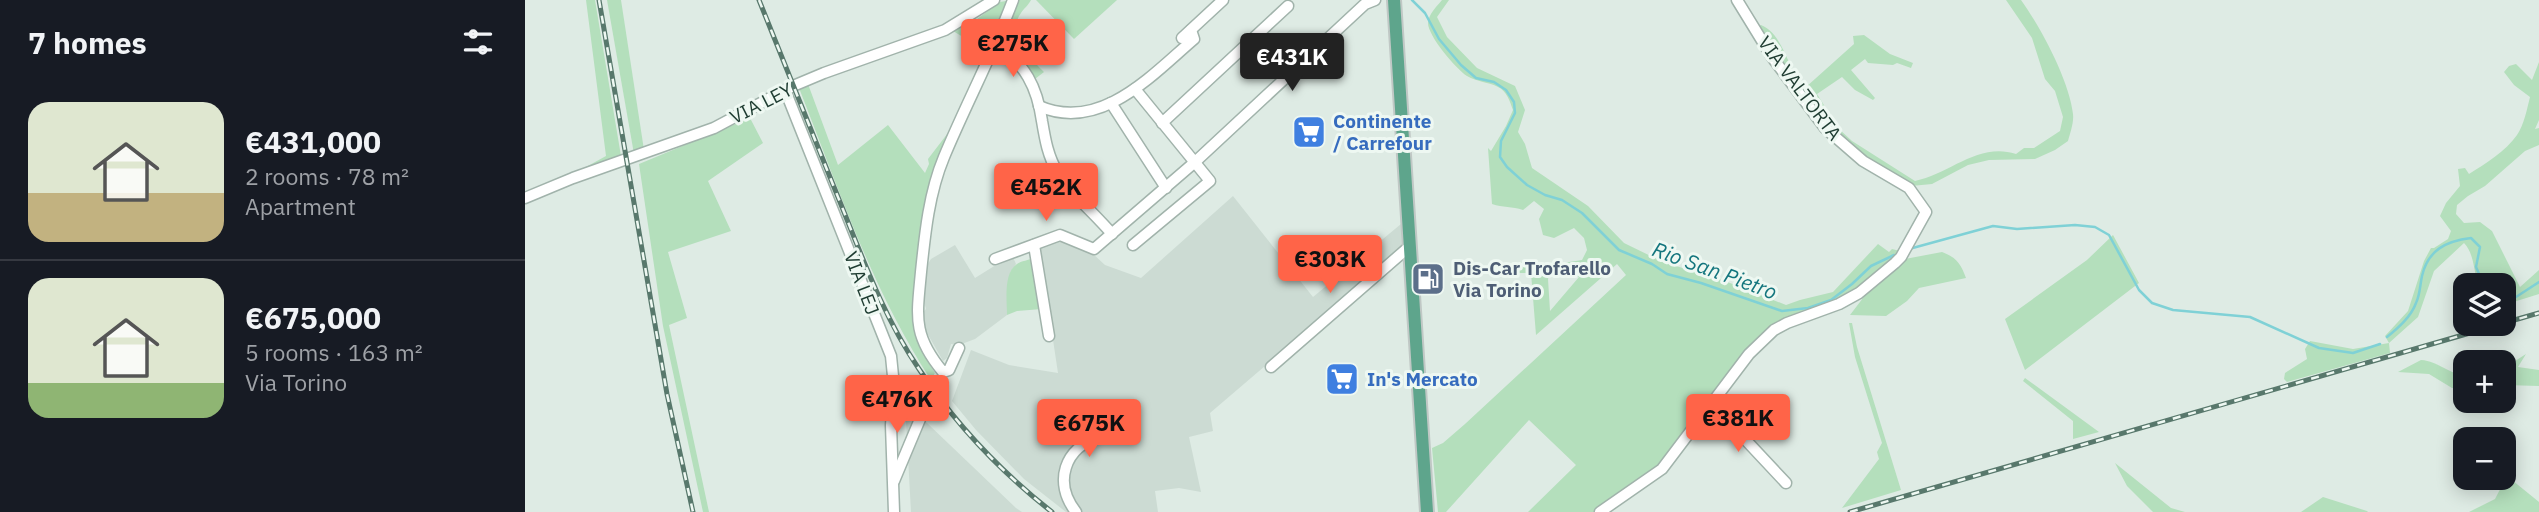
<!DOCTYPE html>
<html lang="en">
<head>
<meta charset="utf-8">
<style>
  body { margin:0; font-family:"IBM Plex Sans",sans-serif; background:#242831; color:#f1f3f6; height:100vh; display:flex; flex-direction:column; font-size:26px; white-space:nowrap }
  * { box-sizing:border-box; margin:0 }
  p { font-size:23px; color:#9ea1a6 }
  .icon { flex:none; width:38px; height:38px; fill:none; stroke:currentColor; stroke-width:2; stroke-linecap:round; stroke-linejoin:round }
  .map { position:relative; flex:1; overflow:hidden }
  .panel { display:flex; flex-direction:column; background:#171b24; width:525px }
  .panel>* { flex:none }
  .buttons { position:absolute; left:1928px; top:273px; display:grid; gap:14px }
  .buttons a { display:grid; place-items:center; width:63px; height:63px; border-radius:14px; background:#171b24; box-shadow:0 4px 18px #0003; font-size:35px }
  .price { position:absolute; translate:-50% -60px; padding:0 16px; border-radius:7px; background:#ff6448; color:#111; font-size:23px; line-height:46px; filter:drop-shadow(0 2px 4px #0008) }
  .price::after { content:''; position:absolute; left:50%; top:42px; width:21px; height:16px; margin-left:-10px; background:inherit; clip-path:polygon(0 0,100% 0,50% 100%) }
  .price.active { background:#222; color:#fff }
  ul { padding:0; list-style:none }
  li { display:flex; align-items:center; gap:21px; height:175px; padding:0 28px }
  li+li { border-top:2px solid #363941 }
  li span { display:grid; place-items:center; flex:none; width:196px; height:140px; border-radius:21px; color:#555 }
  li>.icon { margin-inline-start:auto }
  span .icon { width:84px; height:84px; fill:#fffc; stroke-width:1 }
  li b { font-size:30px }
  h2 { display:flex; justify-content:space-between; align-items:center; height:84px; padding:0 28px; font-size:30px }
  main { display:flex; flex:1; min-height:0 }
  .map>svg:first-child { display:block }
  .built { fill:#ccdbd3 }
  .green { fill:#b4dfbc }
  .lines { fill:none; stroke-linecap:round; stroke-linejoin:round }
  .stream { stroke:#7fd1d6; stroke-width:2.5 }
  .minor-casing { stroke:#a1b3ab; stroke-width:13 }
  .major-casing { stroke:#c0c8c5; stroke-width:16 }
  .minor { stroke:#fff; stroke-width:10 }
  .major { stroke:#5ea58c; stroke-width:12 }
  .rail-casing { stroke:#58786c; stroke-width:5 }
  .rail { stroke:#eef8f2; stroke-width:2.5; stroke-dasharray:8; stroke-linecap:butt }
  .labels { text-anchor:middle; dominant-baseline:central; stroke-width:6; stroke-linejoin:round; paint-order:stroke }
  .street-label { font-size:19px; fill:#1e3c31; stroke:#eef8f2 }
  .shop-label { font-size:19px; font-weight:bold; fill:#366cbe; stroke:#eef8f2; text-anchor:start }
  .service-label { font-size:19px; font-weight:bold; fill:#4e5e75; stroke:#eef8f2; text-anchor:start }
  .water-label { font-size:21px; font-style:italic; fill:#13757d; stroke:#eef8f2 }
</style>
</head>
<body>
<main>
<section class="panel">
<h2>7 homes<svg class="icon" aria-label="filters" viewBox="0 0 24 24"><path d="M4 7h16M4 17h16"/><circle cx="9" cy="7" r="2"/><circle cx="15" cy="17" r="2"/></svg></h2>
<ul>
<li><span style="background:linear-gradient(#dfe7d0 65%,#c2b280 0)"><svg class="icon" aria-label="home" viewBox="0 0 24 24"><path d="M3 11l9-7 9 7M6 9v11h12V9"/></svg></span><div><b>€431,000</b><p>2 rooms · 78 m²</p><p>Apartment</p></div></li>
<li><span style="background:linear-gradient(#dfe7d0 75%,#8fb573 0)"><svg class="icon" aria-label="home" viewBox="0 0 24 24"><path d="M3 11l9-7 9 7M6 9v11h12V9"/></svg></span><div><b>€675,000</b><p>5 rooms · 163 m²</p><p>Via Torino</p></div></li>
</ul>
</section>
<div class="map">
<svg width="2014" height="512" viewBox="0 0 2014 512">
  <rect width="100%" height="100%" fill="#deebe4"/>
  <g class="built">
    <path d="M708,196L788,297L876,224L877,249L685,413L688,431L664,437L676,492L654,488L630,491L633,512H541L499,479L451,430L427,401L446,350L484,365L533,373L514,247L537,239L567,253L580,265L616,278Z"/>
    <path d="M430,245L450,278L487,255L491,264L486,271L482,289V315L450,339L434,345L426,344L422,358L418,361L397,324L395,315L401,309L397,294L401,267L406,259Z"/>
    <path d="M380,402L491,508L497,512H386Z"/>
  </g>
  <g class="green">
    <path d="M61,0H70L96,156L50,173L81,156Z"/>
    <path d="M82,0H96L119,150L109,154Z"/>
    <path d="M493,0H506C503,6 499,8 496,13C480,34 506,58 519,72L510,79C506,70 501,62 494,56C491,54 486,51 484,49C473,36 488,13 493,0Z"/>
    <path d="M511,0H592L549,39Z"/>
    <path d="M917,0H924L912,17L922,37L952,68L990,86L1000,110L993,132L1000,144L1007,168L1063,206L1099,243L1138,262L1200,281L1261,305L1275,300L1308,292L1353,244L1364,252L1367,249L1375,251L1331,290L1309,303L1247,328L1144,457L1120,479L1069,512H1003L1051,465L1004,420L921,512H913L907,448L918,443L940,424L1101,275L1092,264L1011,335L1006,273H989L988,263C1004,262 1014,260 1026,271L1023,279L1025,311L1054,277L1037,272L1038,263L1057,260L1062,250L1059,238L1049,228L1029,238L1018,235L1014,219L1019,209L1009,201L998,210C987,206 978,208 967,204L963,148L966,151L981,126L988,110C985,102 982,91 973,87C964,82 952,82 942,76C931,69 903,36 903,23C903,15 912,6 917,0Z"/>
    <path d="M1481,0H1496C1516,28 1544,80 1548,114C1549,123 1545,133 1543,141L1530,150L1510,159L1464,160L1443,165L1407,184L1386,186L1323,147L1260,70L1232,27L1236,25C1260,35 1262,72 1281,87L1329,44L1328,36L1339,35L1365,54L1388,63L1386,68L1372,63L1368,65L1343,63L1340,59L1326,70L1350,98L1348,100L1330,90L1317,77L1292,94L1314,129L1327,141L1390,181C1425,174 1453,142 1491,154L1499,148H1509L1535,131L1538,117L1530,91L1520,79L1507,38Z"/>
    <path d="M481,1L483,7L463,52L428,31L448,22L475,2Z"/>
    <path d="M2014,62V120L2010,129L2014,128V145L2000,151L1960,186L1943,196L1932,205L1931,214L1939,223L1955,222L1967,231L1995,287L2014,270V294L1979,305V285H1953C1949,272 1949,253 1939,243L1909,271L1893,317L1864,343L1865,353L1762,382L1759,379L1760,373L1782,359L1780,349L1785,341L1828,349L1864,343L1860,336L1883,311L1899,261L1906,248H1909L1923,239L1926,231L1915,216L1921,203L1935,186L1933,169L1940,168L1944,174C1960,164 1981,151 1992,135C1999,125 2002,109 2005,97L1989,85L1979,72L1984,66L1991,64L2007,80Z"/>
    <path d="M283,84L313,165L363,125L400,173L404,164L403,159L426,129L443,96L416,157L389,310C391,338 395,350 410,373L406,380C347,290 313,187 274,88Z"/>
    <path d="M225,118L238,143L183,181L206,231L143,252L162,318L144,325L184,512H178L138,326L114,164Z"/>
    <path d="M1588,235L1614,283L1500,370L1480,319L1562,260Z"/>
    <path d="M1417,252C1431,257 1436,264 1441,278L1394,288L1382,301L1361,316L1325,315L1348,285L1380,259Z"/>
    <path d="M509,258L517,309L492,311L482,315C482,301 478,273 492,264C496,261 504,260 509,258Z"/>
    <path d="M1324,323H1327L1332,347L1376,490L1317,508L1354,459L1352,452L1357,443L1330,357Z"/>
    <path d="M2001,354L1993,367L2014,370V386L1979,385V368Z"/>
    <path d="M1896,360C1914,361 1922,374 1941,375V389L1927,388L1904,374L1873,372Z"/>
    <path d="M1500,378L1574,432L1548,439V421L1498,381Z"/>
    <path d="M1590,463L1646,508L1660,512H1628L1602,486Z"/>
    <path d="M1982,476L2014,502V512H1944L1970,499Z"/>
    <path d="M1798,497L1842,511L1843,512H1776Z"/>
  </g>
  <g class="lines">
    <g class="stream">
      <path d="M887,0L900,13L914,39L936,65L951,78L969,82L981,90L989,102L990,113L976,141L975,157L982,167L1002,185L1020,195L1037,200L1057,213L1094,250L1127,264L1142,274L1176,283L1257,311L1283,308L1306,300L1327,284L1346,266L1369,255"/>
      <path d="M1384,249L1468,226L1492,229L1550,225L1570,227L1584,235L1614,290L1627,303L1648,310L1725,317L1794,348L1828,353L1855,344"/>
      <path d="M1979,298L1991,297L2014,282"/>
      <path d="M1862,337C1873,328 1886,317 1891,303C1895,295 1895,285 1897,276C1903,250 1921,241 1946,238L1955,247L1951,267L1959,285"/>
    </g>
    <defs>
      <g id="minor">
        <path d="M657,38L698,0"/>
        <path d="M472,44C500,65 512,86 517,121C520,139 523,157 533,173C547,195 570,214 587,234"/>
        <path d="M260,90L366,356L369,386L366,425L369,512"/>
        <path d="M586,103L641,188"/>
        <path d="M514,106C575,133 627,75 669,39L666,30"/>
        <path d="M637,123L763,6"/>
        <path d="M0,198L48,178L189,128L268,86L299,73L420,30L469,0"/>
        <path d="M509,245L524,336"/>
        <path d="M608,245L685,181L610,89"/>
        <path d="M470,259L535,235L569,249L670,162L840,4L850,0"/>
        <path d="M434,348L424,370L418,372C387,335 392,316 396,272C400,233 404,193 419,157C441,104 468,54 488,0"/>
        <path d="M746,367L885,246"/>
        <path d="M1187,404L1261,483"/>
        <path d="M369,481L403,400"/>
        <path d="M551,512C528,483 539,447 575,437C586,434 598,434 609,432"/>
        <path d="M1075,512L1137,469L1224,354L1249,330L1262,323L1314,304L1334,293L1370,263L1376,257L1401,212L1384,188L1338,161L1300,128L1247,57L1212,0"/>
      </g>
      <path id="major" d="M869,0L902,512"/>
    </defs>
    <use href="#minor" class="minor-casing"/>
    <use href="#major" class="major-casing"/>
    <use href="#minor" class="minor"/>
    <use href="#major" class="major"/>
    <defs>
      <g id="rail">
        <path d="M74,0L142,394L168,512"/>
        <path d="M234,0C261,67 288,135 315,202C338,259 359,318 394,369C431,425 475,471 527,512"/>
        <path d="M1979,323L2014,313"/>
        <path d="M1325,512L1976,324"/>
      </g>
    </defs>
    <use href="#rail" class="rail-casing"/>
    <use href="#rail" class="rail"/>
  </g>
  <defs>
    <symbol id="supermarket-square" viewBox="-11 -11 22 22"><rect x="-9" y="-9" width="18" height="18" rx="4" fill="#3f7fe0" stroke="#eef8f2"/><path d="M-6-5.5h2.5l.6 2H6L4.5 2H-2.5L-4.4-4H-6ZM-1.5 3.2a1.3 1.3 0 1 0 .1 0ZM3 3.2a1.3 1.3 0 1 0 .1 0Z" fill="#fff"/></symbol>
    <symbol id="fuel-square" viewBox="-11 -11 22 22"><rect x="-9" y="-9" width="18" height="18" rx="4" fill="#5c6f8a" stroke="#eef8f2"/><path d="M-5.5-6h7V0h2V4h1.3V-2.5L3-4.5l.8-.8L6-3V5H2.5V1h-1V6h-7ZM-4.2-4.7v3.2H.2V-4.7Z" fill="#fff"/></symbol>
  </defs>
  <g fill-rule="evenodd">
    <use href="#supermarket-square" x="765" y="113" width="38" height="38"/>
    <use href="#fuel-square" x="884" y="260" width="38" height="38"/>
    <use href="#supermarket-square" x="798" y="360" width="38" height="38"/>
  </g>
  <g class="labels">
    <g class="street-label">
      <text transform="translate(1275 88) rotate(53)">VIA VALTORTA</text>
      <text transform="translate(236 103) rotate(-27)">VIA LEY</text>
      <text transform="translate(337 283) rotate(69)">VIA LEJ</text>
    </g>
    <g class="shop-label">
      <text x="808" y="121">Continente<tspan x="808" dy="22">/ Carrefour</tspan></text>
      <text x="842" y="379">In's Mercato</text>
    </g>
    <g class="service-label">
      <text x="928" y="268">Dis-Car Trofarello<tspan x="928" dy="22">Via Torino</tspan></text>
    </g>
    <g class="water-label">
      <text transform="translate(1190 270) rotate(20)">Rio San Pietro</text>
    </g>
  </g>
</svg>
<div class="buttons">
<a><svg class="icon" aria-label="layers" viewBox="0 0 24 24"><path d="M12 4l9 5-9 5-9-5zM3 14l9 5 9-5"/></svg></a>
<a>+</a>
<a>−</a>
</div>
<b class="price" style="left:488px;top:79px">€275K</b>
<b class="price active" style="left:767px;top:93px">€431K</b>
<b class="price" style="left:521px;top:223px">€452K</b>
<b class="price" style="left:805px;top:295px">€303K</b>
<b class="price" style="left:372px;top:435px">€476K</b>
<b class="price" style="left:1213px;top:454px">€381K</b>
<b class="price" style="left:564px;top:459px">€675K</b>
</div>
</main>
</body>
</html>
